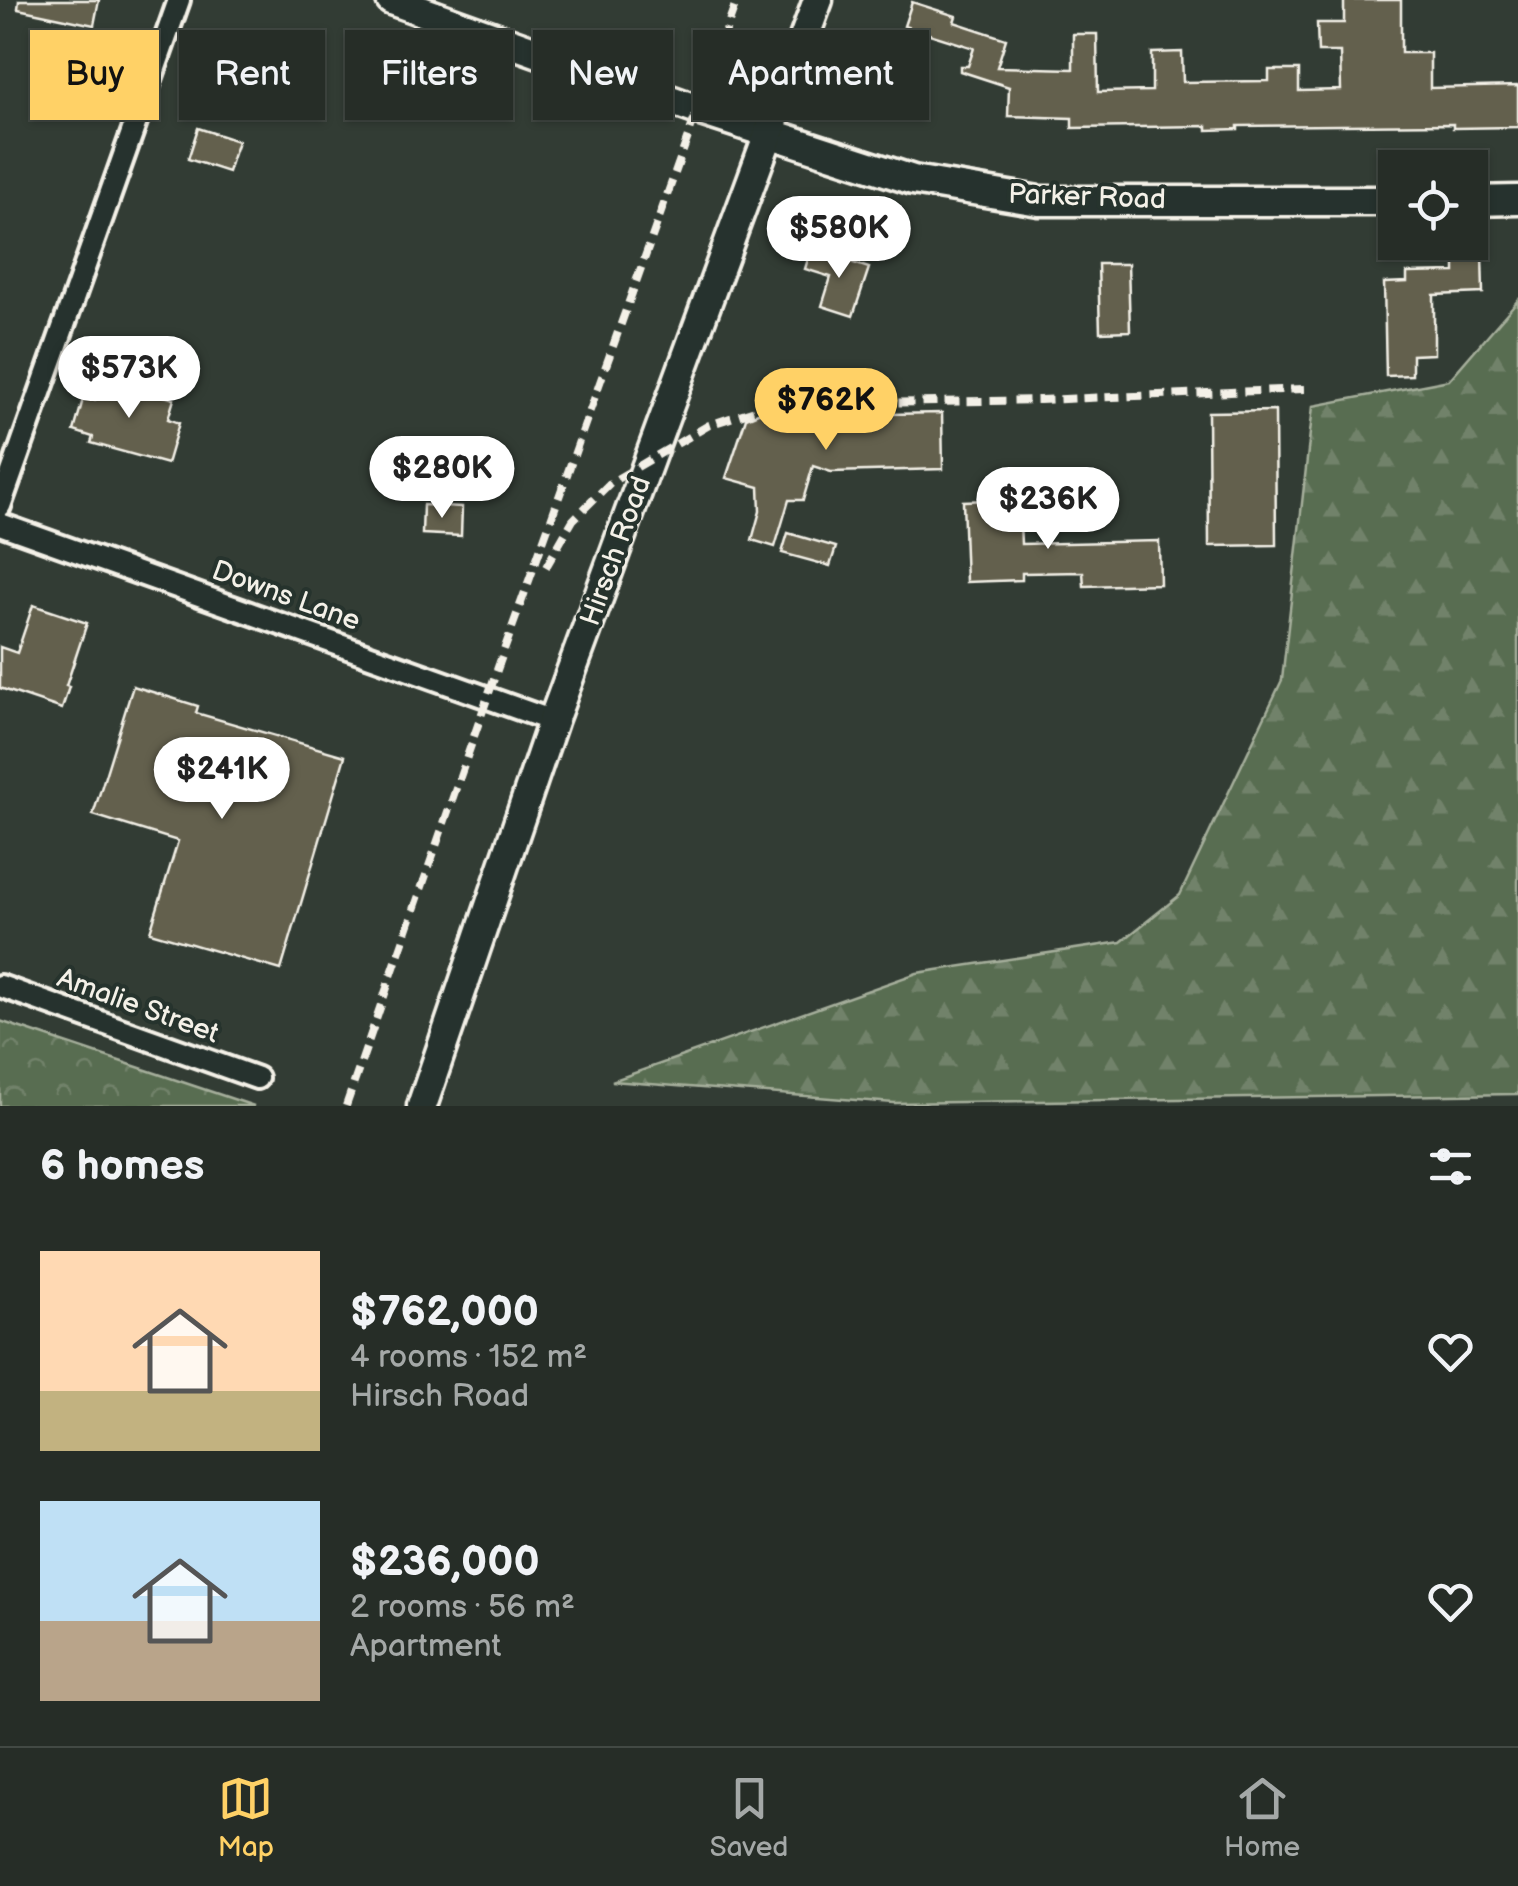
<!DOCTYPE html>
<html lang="en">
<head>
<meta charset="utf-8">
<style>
  body { margin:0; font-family:"Balsamiq Sans",sans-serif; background:#2e352f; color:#f1f3f6; height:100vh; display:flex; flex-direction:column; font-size:38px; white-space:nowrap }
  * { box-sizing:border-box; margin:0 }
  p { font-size:32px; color:#a4a8a7 }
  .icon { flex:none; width:55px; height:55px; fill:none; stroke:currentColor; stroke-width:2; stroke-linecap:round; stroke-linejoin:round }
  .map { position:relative; height:1106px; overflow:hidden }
  .side { display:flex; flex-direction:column; background:#262d27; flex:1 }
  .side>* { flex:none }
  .top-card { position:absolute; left:30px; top:30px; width:1000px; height:90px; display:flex; gap:20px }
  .tools { position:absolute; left:1378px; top:150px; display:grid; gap:20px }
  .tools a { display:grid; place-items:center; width:110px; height:110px; border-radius:0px; background:#262d27; box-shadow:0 2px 8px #0004,0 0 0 2px #424944; font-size:50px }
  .price { position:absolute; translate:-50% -85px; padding:0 22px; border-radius:35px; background:#fff; color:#222; font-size:32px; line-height:65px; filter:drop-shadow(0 2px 5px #0008) }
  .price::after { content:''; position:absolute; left:50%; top:60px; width:30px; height:22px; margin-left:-15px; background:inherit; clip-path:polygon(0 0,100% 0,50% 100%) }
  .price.active { background:#ffd166; color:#111 }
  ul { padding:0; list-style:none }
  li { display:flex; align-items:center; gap:30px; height:250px; padding:0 40px }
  li span { display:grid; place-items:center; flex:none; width:280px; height:200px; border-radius:0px; color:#555 }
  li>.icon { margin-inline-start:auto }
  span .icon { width:120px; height:120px; fill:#fffc; stroke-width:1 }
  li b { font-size:42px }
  h2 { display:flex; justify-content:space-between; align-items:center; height:120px; padding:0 40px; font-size:42px }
  .pill { padding:0 35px; border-radius:0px; background:#262d27; box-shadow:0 2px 8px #0004,0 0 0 2px #424944; font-size:35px; line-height:90px }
  .pill.active { background:#ffd166; color:#111 }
  .dock { display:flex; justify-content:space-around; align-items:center; height:140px; border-top:2px solid #424944; background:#262d27; font-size:28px; color:#a4a8a7 }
  .dock a { display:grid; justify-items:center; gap:5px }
  .dock .active { color:#ffd166 }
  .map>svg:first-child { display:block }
  .forest { fill:url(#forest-firs); stroke:#a6af9c; stroke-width:2.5 }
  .park { fill:url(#park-crowns); stroke:#a6af9c; stroke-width:2.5 }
  .building { fill:#64614e; stroke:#f4f1e8; stroke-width:2.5 }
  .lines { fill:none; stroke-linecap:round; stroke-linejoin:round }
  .street-casing { stroke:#f4f1e8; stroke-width:28 }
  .secondary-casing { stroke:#f4f1e8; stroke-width:35 }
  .street { stroke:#26332d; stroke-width:20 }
  .secondary { stroke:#26332d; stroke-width:28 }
  .rail { stroke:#f4f1e8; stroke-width:8; stroke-dasharray:15 8; stroke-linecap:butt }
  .labels { text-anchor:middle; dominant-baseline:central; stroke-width:8; stroke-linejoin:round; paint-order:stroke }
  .street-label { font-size:28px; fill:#f4f1e8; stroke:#26332d }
</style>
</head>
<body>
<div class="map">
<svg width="1518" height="1106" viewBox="0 0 1518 1106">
  <defs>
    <pattern id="forest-firs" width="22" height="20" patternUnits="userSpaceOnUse" patternTransform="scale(2.5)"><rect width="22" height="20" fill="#596d51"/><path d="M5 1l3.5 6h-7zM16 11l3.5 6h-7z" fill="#71826a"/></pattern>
    <pattern id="park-crowns" width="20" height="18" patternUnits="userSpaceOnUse" patternTransform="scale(2.5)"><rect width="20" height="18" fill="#596d51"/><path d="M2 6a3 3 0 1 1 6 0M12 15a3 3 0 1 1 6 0" fill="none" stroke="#71826a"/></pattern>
  </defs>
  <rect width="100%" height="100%" fill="#323c34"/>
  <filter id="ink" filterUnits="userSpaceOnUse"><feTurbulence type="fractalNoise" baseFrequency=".01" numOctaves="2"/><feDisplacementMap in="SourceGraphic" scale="20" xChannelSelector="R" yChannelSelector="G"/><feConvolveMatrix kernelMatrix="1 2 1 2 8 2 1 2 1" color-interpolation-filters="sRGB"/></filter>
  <g filter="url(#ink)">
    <path class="forest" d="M1518,300V1094L894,1103L612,1081L917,973L1121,942L1180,895L1282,680L1313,406L1449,380Z"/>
    <path class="park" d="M0,1021L254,1106H0Z"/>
    <g class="building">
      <path d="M19,0H99L94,25L18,9Z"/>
      <path d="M1344,0H1401V53H1430V88L1518,86V127L1453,128V124L1238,126V129L1207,130V126L1072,128V118L1008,116L1009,87L960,71V66H968L974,48L904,26L912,2L956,16L954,22L1006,39L997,67L1073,69V34H1097L1098,92L1152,91V53L1182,52L1183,82L1269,81V70H1299V91L1341,90L1340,52H1318L1317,23H1344Z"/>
      <path d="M220,49L264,62L254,95L210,82Z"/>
      <path d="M198,128L238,141L228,172L188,159Z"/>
      <path d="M811,249L869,268L853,316L822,306L831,277L805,269Z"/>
      <path d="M1482,253L1483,293L1434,295V354L1412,355V375L1386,376L1384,283L1407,282V273L1455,272V254Z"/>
      <path d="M1098,264H1128L1130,331L1100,332Z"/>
      <path d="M101,377L174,399L168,419L179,423L167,464L91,443L93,437L74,431L84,396L95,400Z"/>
      <path d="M832,407V415L942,413L943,469L831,472L813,466L803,500H789L775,547L752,540L760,511L759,487L726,478L746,418L770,408Z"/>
      <path d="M1275,411L1276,545L1209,546L1208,412Z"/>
      <path d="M1019,499L1021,544L1159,541L1160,584L1084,586L1083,572L1022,573V580L966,582L963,501Z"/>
      <path d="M423,505L462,507L461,536L422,534Z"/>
      <path d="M788,533L836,547L830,566L782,553Z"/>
      <path d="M33,605L87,623L66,686L69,687L62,709L0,688V647L17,653Z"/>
      <path d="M133,686L198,706L196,713L345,756L281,970L150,932L178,841L93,815Z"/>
    </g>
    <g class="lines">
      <defs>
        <g id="street">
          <path d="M0,506L179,0"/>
          <path d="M0,524L553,721"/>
          <path d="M0,986L257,1078"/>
        </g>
        <g id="secondary">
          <path d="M391,0L698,110L913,180L1039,201H1395"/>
          <path d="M1470,201L1518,200"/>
          <path d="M422,1106L553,721L818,0"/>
        </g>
      </defs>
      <use href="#street" class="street-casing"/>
      <use href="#secondary" class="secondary-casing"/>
      <use href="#street" class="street"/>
      <use href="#secondary" class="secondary"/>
      <g class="rail">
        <path d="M546,567L573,520L610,483L709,425L770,405L1040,400L1304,389"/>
        <path d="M346,1106L497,670L737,0"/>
      </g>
    </g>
  </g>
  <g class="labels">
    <g class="street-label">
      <text transform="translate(1087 197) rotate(2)">Parker Road</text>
      <text transform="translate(616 551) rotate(-70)">Hirsch Road</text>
      <text transform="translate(286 596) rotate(20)">Downs Lane</text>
      <text transform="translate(138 1006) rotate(20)">Amalie Street</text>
    </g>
  </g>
</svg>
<div class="tools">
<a><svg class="icon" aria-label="locate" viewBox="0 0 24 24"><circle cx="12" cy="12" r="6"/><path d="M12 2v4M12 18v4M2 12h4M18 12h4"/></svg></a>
</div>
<b class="price" style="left:839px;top:281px">$580K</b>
<b class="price" style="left:129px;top:421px">$573K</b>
<b class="price active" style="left:826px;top:453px">$762K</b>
<b class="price" style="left:442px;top:521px">$280K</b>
<b class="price" style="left:1048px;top:552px">$236K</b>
<b class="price" style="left:222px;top:822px">$241K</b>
<div class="top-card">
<a class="pill active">Buy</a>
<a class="pill">Rent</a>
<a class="pill">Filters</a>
<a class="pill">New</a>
<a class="pill">Apartment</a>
</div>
</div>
<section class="side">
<h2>6 homes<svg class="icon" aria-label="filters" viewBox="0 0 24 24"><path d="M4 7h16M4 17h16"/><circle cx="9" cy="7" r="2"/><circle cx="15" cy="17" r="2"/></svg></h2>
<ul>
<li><span style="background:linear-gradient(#ffd9b3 70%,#c2b280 0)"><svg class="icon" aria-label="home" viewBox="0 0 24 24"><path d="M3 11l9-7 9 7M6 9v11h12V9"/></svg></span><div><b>$762,000</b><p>4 rooms · 152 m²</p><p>Hirsch Road</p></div><svg class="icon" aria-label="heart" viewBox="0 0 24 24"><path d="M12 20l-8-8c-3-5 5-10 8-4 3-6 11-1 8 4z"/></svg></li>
<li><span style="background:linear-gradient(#bfe0f5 60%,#b9a48a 0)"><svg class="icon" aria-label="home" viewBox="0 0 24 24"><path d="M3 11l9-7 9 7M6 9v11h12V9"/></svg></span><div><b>$236,000</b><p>2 rooms · 56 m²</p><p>Apartment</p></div><svg class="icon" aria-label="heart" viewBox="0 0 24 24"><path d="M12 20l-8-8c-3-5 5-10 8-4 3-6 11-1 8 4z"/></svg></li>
</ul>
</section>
<nav class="dock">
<a class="active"><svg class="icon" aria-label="map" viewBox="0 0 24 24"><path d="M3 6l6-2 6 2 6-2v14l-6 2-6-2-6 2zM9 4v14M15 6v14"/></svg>Map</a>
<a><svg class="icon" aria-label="saved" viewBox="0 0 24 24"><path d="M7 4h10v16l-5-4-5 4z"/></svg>Saved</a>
<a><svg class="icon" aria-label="home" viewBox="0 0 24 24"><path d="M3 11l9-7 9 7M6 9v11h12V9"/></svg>Home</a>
</nav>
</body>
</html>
